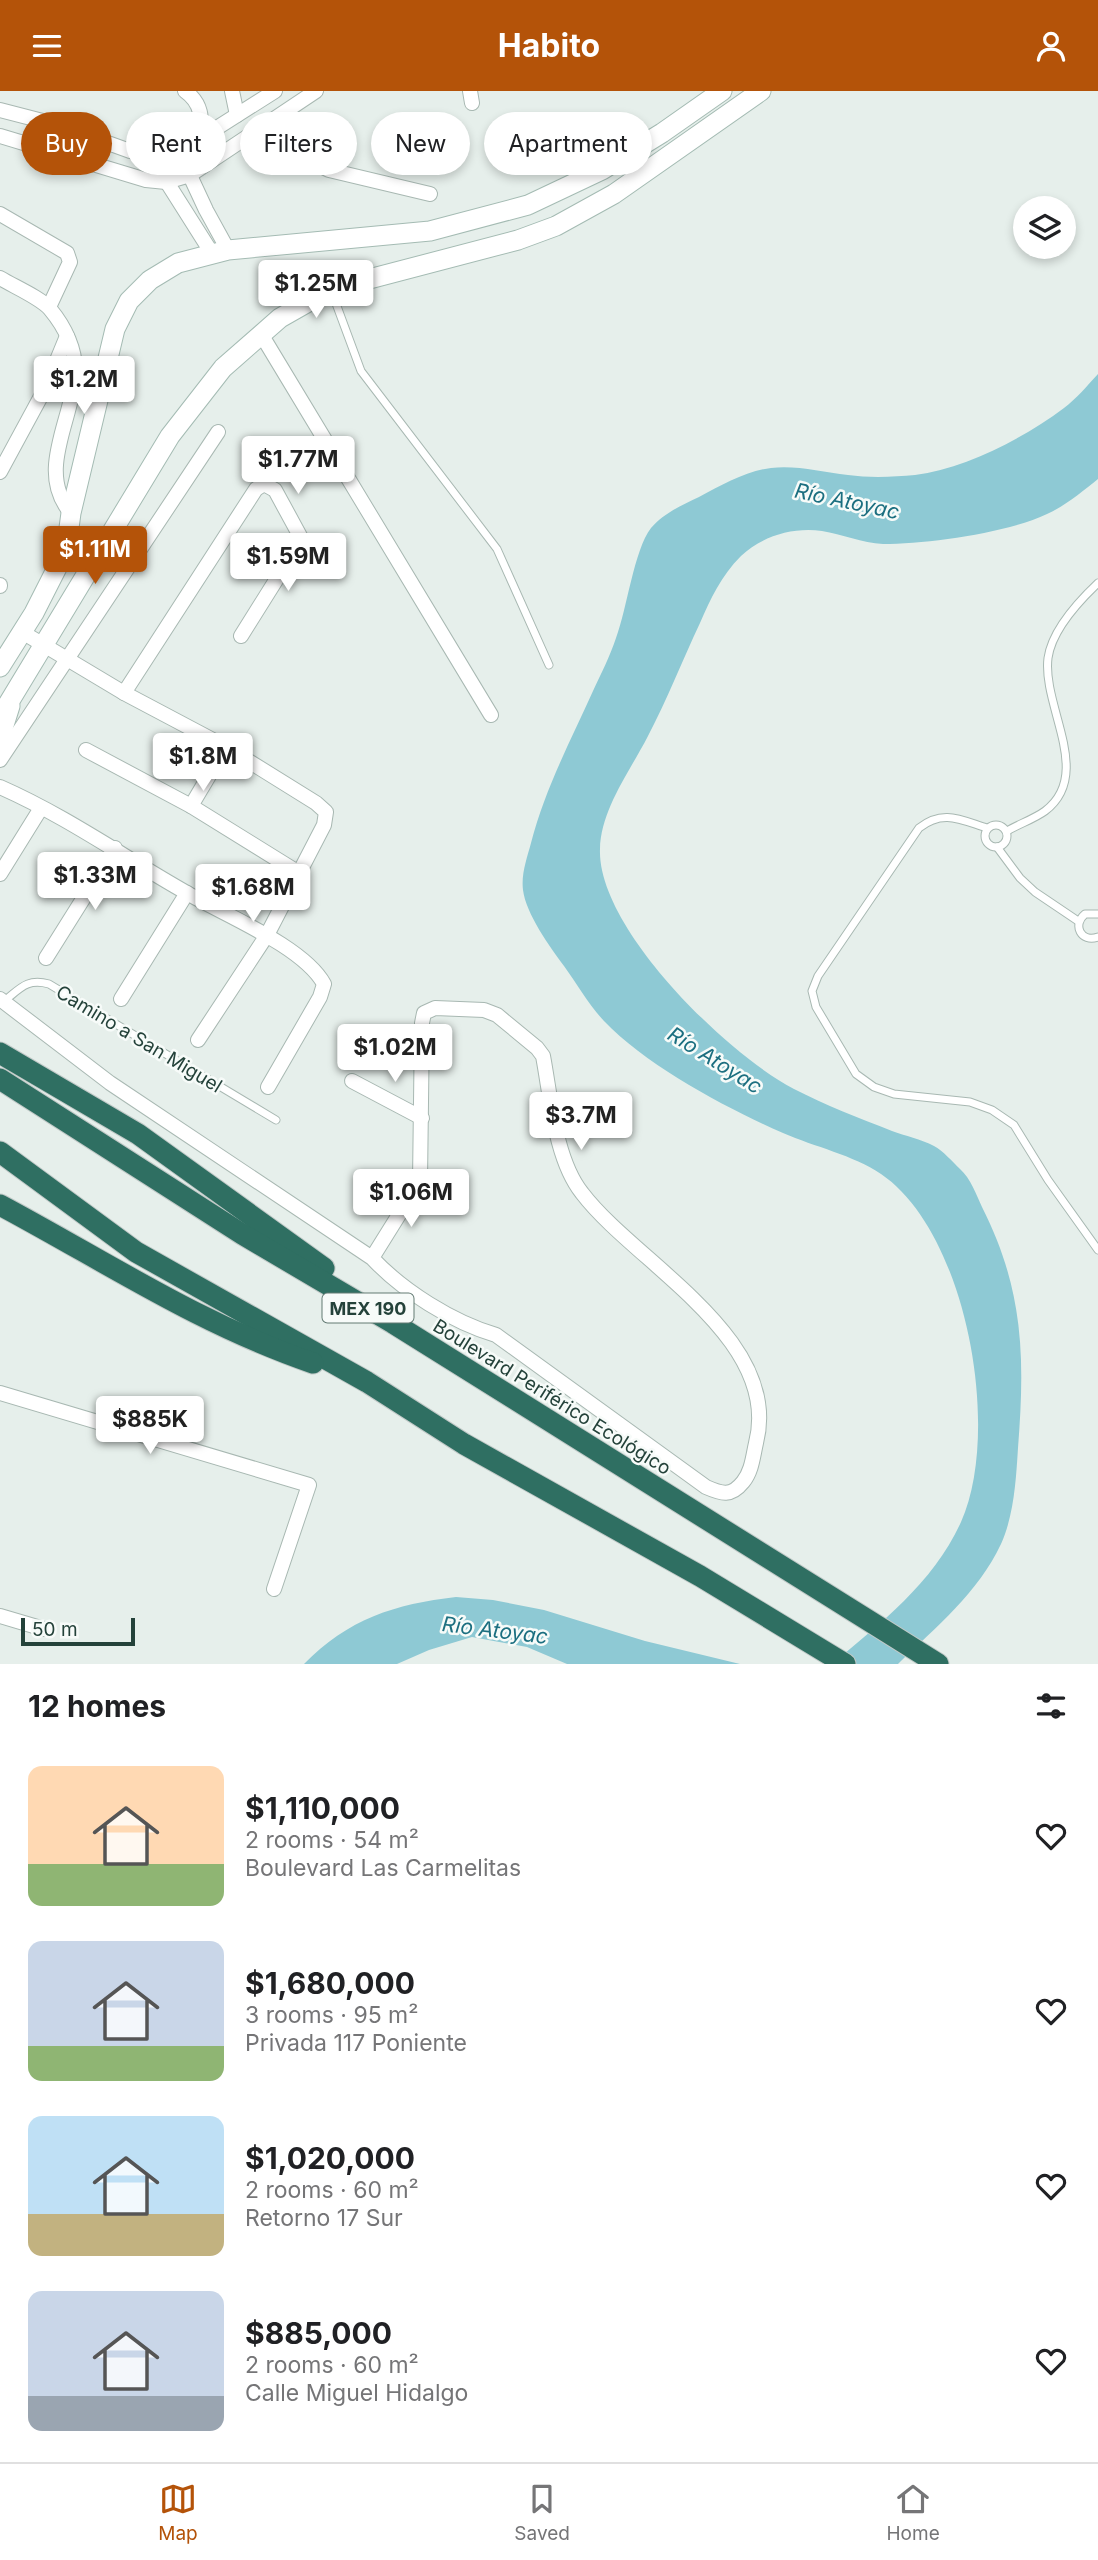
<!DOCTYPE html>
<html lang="en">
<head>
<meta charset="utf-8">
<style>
  body { margin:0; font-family:Inter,sans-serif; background:#f6f6f6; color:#202124; height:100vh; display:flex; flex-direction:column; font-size:26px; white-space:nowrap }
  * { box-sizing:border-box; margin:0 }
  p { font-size:23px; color:#757577 }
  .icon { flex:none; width:38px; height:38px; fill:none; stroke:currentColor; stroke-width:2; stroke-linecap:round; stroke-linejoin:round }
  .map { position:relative; height:1573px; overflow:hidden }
  .drawer { display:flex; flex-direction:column; background:#fff; flex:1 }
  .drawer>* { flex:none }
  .guide { position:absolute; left:21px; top:21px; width:700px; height:63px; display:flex; gap:14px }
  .controls { position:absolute; left:1013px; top:105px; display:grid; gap:14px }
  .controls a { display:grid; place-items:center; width:63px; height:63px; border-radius:50%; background:#fff; box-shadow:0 4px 10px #0003; font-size:35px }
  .scale { position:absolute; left:21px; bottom:18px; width:114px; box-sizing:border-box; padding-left:7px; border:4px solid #24423a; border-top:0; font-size:19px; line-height:24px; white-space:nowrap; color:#24423a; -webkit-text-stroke:5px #f7fbf9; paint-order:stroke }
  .price { position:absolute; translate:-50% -60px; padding:0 16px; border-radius:7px; background:#fff; color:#222; font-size:23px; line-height:46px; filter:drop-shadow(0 2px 4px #0008) }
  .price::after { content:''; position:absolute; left:50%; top:42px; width:21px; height:16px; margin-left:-10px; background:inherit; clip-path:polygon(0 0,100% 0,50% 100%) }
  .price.selected { background:#b45309; color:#fff }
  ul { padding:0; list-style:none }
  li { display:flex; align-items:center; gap:21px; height:175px; padding:0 28px }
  li span { display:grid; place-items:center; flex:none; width:196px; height:140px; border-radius:14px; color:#555 }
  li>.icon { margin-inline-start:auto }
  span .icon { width:84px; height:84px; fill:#fffc; stroke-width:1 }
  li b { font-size:30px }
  h2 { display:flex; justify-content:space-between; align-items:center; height:84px; padding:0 28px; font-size:30px }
  .pill { padding:0 24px; border-radius:32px; background:#fff; box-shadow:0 4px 10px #0003; font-size:24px; line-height:63px }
  .pill.selected { background:#b45309; color:#fff }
  header { display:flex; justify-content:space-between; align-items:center; height:91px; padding:0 28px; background:#b45309; color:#fff; font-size:32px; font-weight:700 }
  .tab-bar { display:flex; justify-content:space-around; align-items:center; height:98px; border-top:2px solid #e0e0e0; background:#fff; font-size:19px; color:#757577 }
  .tab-bar a { display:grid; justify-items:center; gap:4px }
  .tab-bar .selected { color:#b45309 }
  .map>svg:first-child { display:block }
  .water { fill:#8ec9d4 }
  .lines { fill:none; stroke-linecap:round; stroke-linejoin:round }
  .lane-casing { stroke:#a8b8b2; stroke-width:9 }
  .street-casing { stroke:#a8b8b2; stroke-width:16 }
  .secondary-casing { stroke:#a4bbb3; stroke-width:21 }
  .highway-casing { stroke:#c2cac8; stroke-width:23 }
  .lane { stroke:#fff; stroke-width:7 }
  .street { stroke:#fff; stroke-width:14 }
  .secondary { stroke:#fff; stroke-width:19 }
  .highway { stroke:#2f6f62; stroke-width:21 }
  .labels { text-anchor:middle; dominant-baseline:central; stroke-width:5; stroke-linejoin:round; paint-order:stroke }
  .shield { fill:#f7fbf9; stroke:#637a73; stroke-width:2 }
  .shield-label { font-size:18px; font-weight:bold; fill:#24423a }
  .street-label { font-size:19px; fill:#24423a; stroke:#f7fbf9 }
  .water-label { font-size:21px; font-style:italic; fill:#1c6f80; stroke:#f7fbf9 }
</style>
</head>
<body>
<header><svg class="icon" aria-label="menu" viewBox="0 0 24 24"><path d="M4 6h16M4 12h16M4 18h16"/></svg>Habito<svg class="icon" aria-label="person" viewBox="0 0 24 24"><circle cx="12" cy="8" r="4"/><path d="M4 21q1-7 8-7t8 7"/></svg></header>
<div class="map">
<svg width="1098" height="1573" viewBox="0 0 1098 1573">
  <rect width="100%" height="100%" fill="#e6efeb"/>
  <g class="water">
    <path d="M1098,283V388C1083,400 1065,415 1047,423C1008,442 927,453 883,453C862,452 842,443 822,440C793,436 762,445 741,465C721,485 711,507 700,532C682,570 667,609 648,645C630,680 601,718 600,758C597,837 728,964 794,998C825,1014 859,1027 892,1040C905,1045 921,1048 934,1055C943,1060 952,1070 960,1078C971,1088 976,1103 982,1116C1024,1199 1025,1267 1018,1357C1016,1389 1014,1424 1001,1453C978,1502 936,1536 898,1573H832C881,1532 934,1491 961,1431C1002,1340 967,1141 881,1083C853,1064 815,1056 783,1042C726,1017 647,975 604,930C589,914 577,893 564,875C550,856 526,823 523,799C521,783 527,767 531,752C545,698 570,651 593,600C601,583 610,565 616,547C627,518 634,459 651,437C664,422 682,414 699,406C722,394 746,380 771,377C796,374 822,381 848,384C869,387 894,386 915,384C965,378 1024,347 1064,317C1076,308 1087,295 1098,283Z"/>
    <path d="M456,1506L493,1509L544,1519L645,1550L740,1573H567L527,1556L472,1546L429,1559L397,1573H304C348,1528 395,1513 456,1506Z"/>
  </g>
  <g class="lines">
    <defs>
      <g id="lane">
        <path d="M331,199L361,280L497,458L549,574"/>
        <circle cx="996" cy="745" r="11"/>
        <path d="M987,737C961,729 943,718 919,737L818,885L812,900L816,916L856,983L874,996L894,1003L970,1011L992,1019L1014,1034L1048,1089L1098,1159"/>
        <path d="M1007,740C1019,733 1034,728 1045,720C1094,683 1042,616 1048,567C1052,539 1079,510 1098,492"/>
        <path d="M997,756L1020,787L1035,801L1078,830"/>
        <path d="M1098,823H1085C1072,834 1081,852 1098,846"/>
        <path d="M3,911C20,898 26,887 49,893L276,1029"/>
      </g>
      <g id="street">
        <path d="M185,0C202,12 202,27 201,47"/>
        <path d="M232,0L237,24"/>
        <path d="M470,0L472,12"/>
        <path d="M0,19L58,34L130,60L160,67L179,61L275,0"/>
        <path d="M268,32L306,68L329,79L430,103"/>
        <path d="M0,45L146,89L166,91L190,84L316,0"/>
        <path d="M179,61L206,119L228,159"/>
        <path d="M151,66L213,164"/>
        <path d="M0,123L67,162L70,171L49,216"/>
        <path d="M0,187C13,195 41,207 50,218C65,236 76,259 75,282C74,327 35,380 71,422"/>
        <path d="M261,243L491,624"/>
        <path d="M0,381L46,296L67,245"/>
        <path d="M0,494V495"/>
        <path d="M22,541L124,602L226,656L316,712L326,721L324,734L267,844L198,949"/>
        <path d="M124,602L256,398L264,393L275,399L300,445L298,454L241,545"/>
        <path d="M86,659L191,715L299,782"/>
        <path d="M0,669L218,341"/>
        <path d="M0,696C66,725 125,767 187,802C225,824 304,856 324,893L320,906L268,996"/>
        <path d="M191,715L226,656"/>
        <path d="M0,783L41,717"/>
        <path d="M46,867L115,757"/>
        <path d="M0,908L110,992L372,1167C403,1200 452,1231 496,1244L706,1396C722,1403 731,1406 743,1391C752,1380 753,1365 756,1352C783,1247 635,1172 582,1102C555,1068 551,1007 543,965L537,957L497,924L484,919L435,917L424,922L422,932L420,1090L372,1167"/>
        <path d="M121,908L187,802"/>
        <path d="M352,990L422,1027"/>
        <path d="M0,1302L309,1394L274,1498"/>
        <path d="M0,1525L44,1538"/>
      </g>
      <g id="secondary">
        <path d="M0,576L34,522L66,459L71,422L115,238L129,210L150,189L178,172L228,159L430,140L528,114L602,79L662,42L722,0"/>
        <path d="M0,626L170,345L223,277L280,227L331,198L518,149L556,135L614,103L761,0"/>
        <path d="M0,647L10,615"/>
      </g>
      <g id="highway">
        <path d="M0,962L138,1043L324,1177"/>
        <path d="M0,988L242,1143L393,1232L938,1573"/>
        <path d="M0,1061L136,1161L367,1291L464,1353L700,1485L845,1573"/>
        <path d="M0,1114C105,1170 199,1233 313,1272"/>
      </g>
    </defs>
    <use href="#lane" class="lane-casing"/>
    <use href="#street" class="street-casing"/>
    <use href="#secondary" class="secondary-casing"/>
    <use href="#highway" class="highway-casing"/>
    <use href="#lane" class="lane"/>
    <use href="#street" class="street"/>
    <use href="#secondary" class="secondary"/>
    <use href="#highway" class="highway"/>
  </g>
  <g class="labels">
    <rect class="shield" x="322.5" y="1202.5" width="91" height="29" rx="5"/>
    <g class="shield-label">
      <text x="368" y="1217">MEX 190</text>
    </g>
    <g class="street-label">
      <text transform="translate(139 948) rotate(31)">Camino a San Miguel</text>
      <text transform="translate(552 1306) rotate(32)">Boulevard Periférico Ecológico</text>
    </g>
    <g class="water-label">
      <text transform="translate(847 410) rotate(12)">Río Atoyac</text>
      <text transform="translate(715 969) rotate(32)">Río Atoyac</text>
      <text transform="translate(495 1539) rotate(7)">Río Atoyac</text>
    </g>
  </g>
</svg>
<div class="controls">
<a><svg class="icon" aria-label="layers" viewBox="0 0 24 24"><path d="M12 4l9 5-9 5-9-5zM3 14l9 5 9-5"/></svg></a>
</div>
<div class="scale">50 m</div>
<b class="price" style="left:316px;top:229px">$1.25M</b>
<b class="price" style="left:84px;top:325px">$1.2M</b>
<b class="price" style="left:298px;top:405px">$1.77M</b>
<b class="price selected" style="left:95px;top:495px">$1.11M</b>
<b class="price" style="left:288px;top:502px">$1.59M</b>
<b class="price" style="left:203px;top:702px">$1.8M</b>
<b class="price" style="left:95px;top:821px">$1.33M</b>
<b class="price" style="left:253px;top:833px">$1.68M</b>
<b class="price" style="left:395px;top:993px">$1.02M</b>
<b class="price" style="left:581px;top:1061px">$3.7M</b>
<b class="price" style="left:411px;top:1138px">$1.06M</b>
<b class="price" style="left:150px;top:1365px">$885K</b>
<div class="guide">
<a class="pill selected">Buy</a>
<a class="pill">Rent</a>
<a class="pill">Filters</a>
<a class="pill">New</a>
<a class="pill">Apartment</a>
</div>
</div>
<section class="drawer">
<h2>12 homes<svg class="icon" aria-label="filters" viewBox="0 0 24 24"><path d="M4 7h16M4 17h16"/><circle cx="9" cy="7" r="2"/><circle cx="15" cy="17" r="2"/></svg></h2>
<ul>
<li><span style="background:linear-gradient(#ffd9b3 70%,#8fb573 0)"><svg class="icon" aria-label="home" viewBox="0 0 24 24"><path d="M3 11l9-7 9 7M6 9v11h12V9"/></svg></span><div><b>$1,110,000</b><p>2 rooms · 54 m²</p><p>Boulevard Las Carmelitas</p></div><svg class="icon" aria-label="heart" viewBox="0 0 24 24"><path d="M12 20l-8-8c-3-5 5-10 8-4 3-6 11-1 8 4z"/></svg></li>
<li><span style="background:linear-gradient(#c9d6e8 75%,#8fb573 0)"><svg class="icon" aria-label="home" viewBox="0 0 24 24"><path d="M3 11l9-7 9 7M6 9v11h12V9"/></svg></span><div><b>$1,680,000</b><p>3 rooms · 95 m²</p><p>Privada 117 Poniente</p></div><svg class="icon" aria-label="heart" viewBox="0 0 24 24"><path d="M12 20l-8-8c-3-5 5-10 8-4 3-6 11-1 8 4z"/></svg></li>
<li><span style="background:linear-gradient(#bfe0f5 70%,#c2b280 0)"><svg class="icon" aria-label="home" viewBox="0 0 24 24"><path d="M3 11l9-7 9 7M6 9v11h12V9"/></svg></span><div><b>$1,020,000</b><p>2 rooms · 60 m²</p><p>Retorno 17 Sur</p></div><svg class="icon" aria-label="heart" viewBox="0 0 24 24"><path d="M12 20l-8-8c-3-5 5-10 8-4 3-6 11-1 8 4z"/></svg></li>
<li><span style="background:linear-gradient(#c9d6e8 75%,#9aa5b1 0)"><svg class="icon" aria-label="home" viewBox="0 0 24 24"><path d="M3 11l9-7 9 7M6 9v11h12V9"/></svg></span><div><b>$885,000</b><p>2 rooms · 60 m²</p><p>Calle Miguel Hidalgo</p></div><svg class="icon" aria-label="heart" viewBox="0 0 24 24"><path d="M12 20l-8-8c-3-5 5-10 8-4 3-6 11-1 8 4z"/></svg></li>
</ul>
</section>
<nav class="tab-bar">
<a class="selected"><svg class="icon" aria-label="map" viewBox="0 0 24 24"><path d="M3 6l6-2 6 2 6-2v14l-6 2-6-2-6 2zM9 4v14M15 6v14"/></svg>Map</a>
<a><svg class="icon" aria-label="saved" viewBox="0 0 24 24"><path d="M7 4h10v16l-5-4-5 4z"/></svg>Saved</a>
<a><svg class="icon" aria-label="home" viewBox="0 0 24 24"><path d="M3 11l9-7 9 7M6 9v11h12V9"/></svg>Home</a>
</nav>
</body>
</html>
